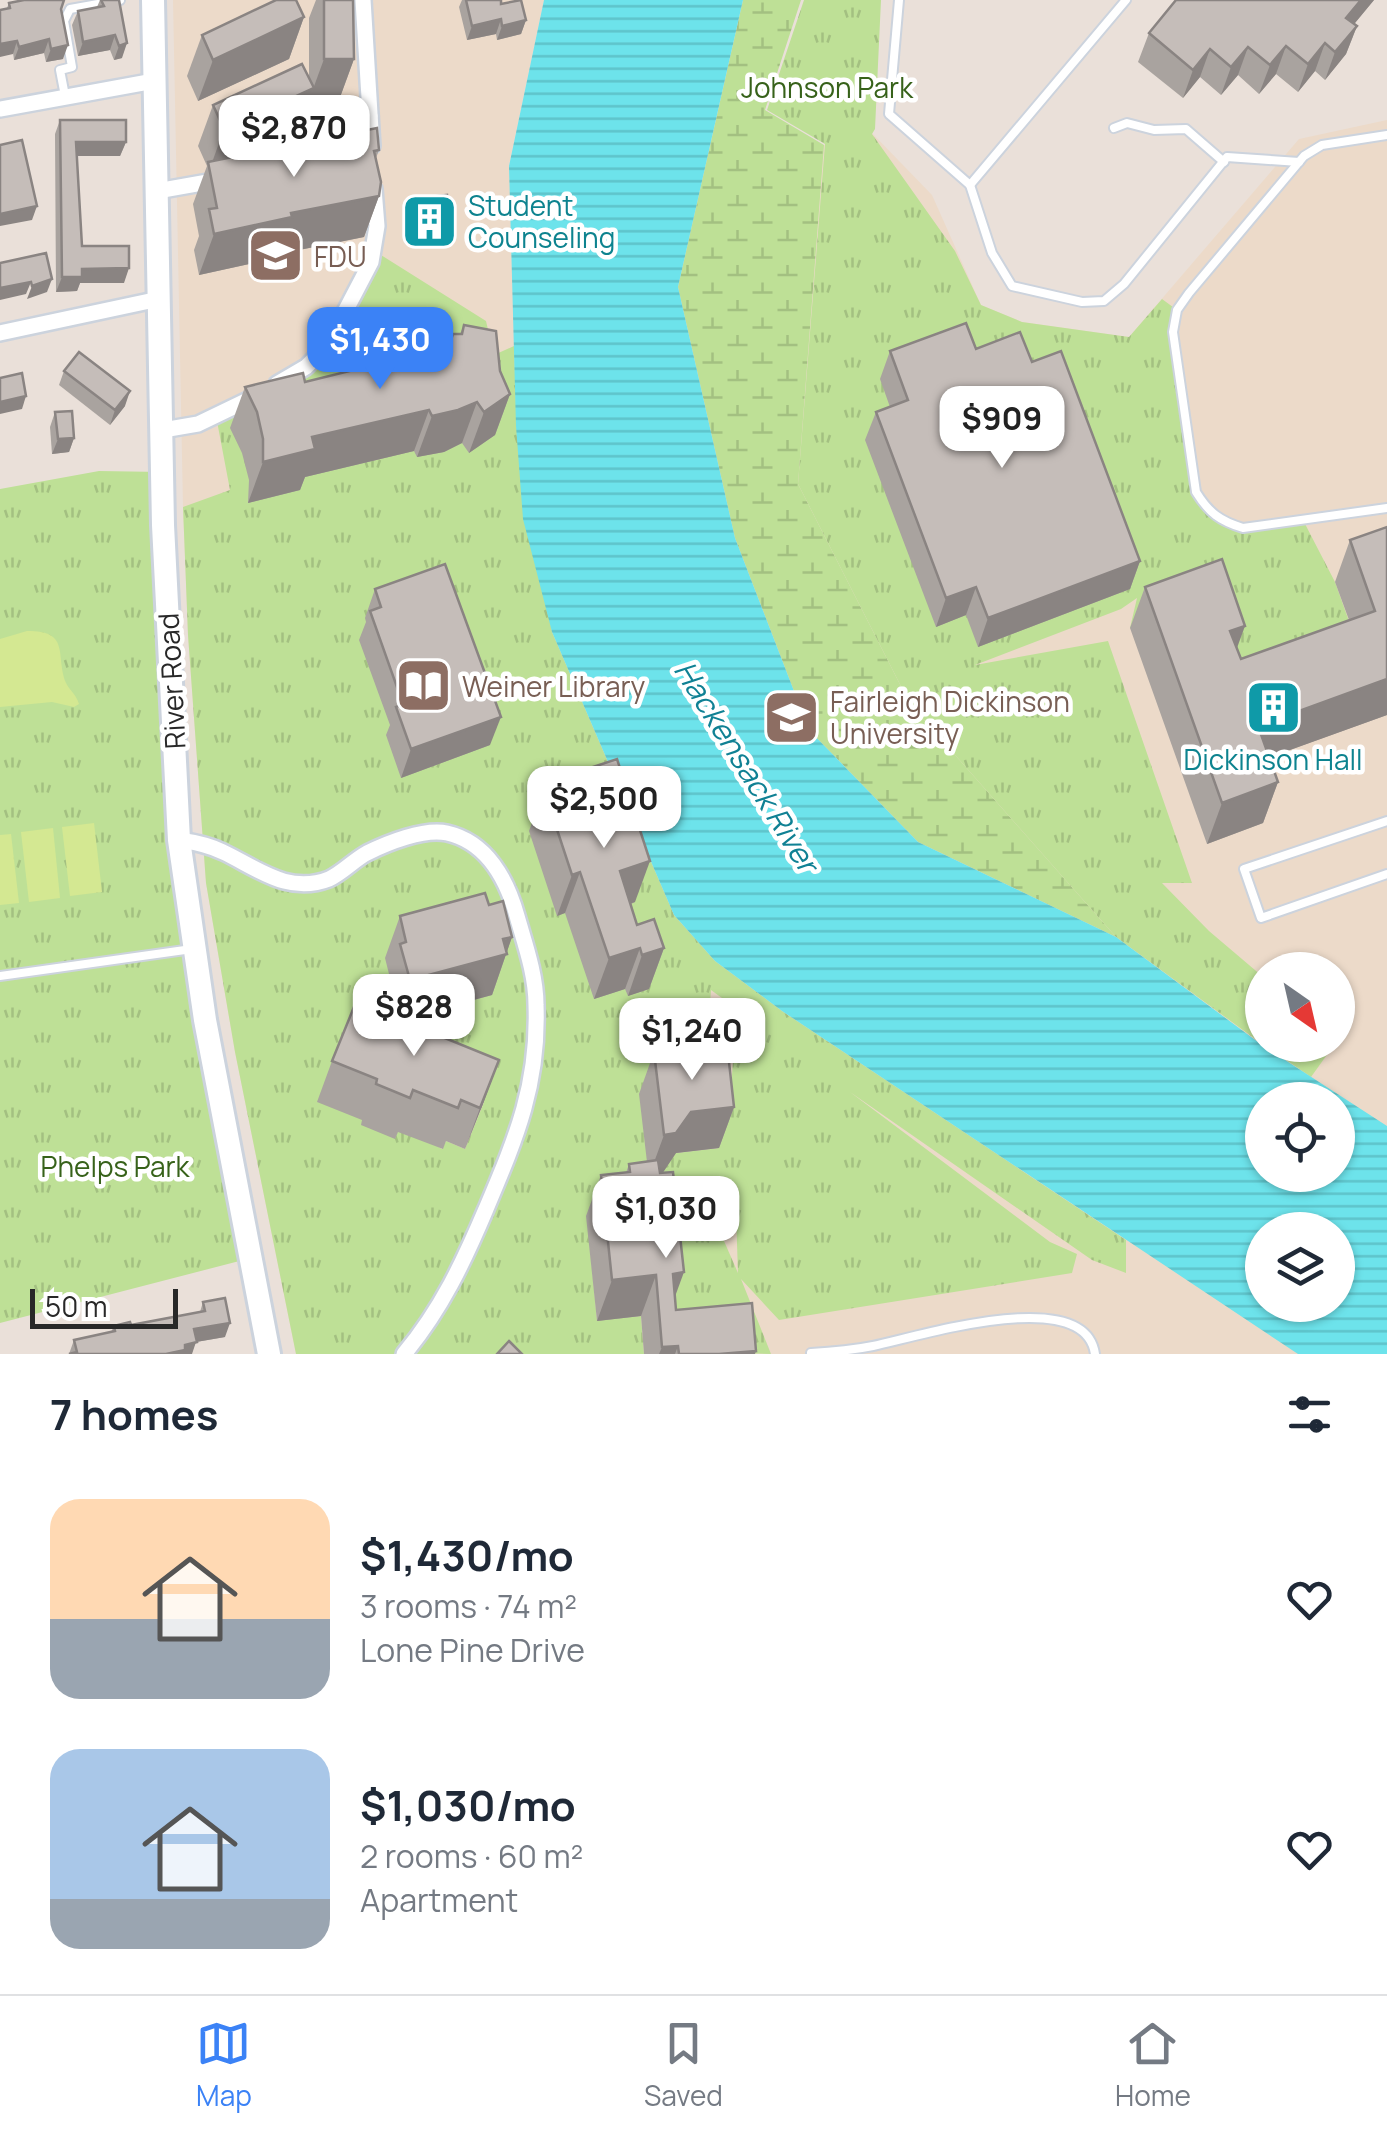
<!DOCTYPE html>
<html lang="en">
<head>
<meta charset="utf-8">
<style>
  body { margin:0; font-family:Manrope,sans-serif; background:#f6f6f7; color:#1f2937; height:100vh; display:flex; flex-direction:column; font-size:38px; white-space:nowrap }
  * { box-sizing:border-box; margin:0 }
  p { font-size:32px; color:#747a83 }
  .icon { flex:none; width:55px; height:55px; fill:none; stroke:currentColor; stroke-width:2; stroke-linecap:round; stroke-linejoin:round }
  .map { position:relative; height:1354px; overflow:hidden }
  .panel { display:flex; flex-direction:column; background:#fff; flex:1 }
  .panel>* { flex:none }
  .needle { width:65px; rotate:146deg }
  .fabs { position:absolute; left:1245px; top:952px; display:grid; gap:20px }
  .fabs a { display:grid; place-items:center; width:110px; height:110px; border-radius:50%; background:#fff; box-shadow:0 2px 8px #0004; font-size:50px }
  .scale { position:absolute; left:30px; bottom:25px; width:148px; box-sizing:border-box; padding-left:10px; border:5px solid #282828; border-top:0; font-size:28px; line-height:35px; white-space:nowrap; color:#282828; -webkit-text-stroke:8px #fff; paint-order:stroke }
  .price { position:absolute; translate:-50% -85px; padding:0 22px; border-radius:20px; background:#fff; color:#222; font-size:32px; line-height:65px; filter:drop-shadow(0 2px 5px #0008) }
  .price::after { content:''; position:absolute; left:50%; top:60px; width:30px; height:22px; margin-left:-15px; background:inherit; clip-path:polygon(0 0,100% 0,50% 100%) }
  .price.active { background:#3b82f6; color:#fff }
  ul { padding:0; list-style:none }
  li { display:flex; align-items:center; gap:30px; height:250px; padding:0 50px }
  li span { display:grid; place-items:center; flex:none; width:280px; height:200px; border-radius:30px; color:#555 }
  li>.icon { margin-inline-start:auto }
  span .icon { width:120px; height:120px; fill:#fffc; stroke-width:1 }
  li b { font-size:42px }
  h2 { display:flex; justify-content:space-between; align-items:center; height:120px; padding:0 50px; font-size:42px }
  .dock { display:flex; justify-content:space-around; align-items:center; height:140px; border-top:2px solid #e0e1e3; background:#fff; font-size:28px; color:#747a83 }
  .dock a { display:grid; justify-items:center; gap:5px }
  .dock .active { color:#3b82f6 }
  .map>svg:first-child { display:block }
  .education { fill:#ecdac9; fill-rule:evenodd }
  .wetland { fill:url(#wetland-marsh) }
  .park { fill:url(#park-tufts); fill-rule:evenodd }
  .pitch { fill:#d4e892 }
  .water { fill:url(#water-rules); fill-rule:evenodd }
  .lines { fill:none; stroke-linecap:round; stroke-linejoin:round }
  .lane-casing { stroke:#ccd3dd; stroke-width:12 }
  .street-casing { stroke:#ccd3dd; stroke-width:20 }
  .secondary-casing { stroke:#ccd3dd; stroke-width:28 }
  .lane { stroke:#fff; stroke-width:8 }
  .street { stroke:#fff; stroke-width:15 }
  .secondary { stroke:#fff; stroke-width:22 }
  .wall { fill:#a9a39f }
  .shaded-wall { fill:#8a8482 }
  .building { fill:#c5bdb9; stroke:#8a8482; stroke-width:2.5 }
  .labels { text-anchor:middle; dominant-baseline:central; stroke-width:9; stroke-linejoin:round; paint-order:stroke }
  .park-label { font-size:28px; fill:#37621a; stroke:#fff }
  .culture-label { font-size:28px; fill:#0d838f; stroke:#fff; text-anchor:start }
  .education-label { font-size:28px; fill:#785e54; stroke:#fff; text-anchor:start }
  .street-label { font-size:28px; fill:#282828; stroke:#fff }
  .water-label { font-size:30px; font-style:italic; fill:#108194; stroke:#fff }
</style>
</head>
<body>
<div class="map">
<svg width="1387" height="1354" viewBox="0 0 1387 1354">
  <defs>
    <pattern id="wetland-marsh" width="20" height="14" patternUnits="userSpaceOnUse" patternTransform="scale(2.5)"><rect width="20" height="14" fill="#bee096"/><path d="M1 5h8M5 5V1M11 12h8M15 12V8" fill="none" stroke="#a3c081"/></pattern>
    <pattern id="park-tufts" width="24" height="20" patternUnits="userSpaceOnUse" patternTransform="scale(2.5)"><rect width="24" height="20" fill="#bee096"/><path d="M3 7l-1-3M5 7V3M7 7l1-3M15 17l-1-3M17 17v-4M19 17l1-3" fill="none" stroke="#a3c081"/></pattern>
    <pattern id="water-rules" width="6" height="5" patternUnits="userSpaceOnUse" patternTransform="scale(2.5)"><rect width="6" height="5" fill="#6de3eb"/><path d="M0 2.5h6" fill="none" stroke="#5ec3ca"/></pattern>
  </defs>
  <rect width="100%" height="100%" fill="#eae0d9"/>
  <path class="education" d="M173,0H544L509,165L824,145L870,131L932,195L981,305L1022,322L1129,337L1299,139L1387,120V1354H296L235,1052L206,883L188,635L183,507ZM1262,970H1338V1045H1262ZM1262,1100H1338V1175H1262ZM1262,1230H1338V1305H1262Z"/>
  <path class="wetland" d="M743,0H801L765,110L824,145L798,484L910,704L1116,937L918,842L809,730L735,538L678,287Z"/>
  <g class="park">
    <path d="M804,0H881L875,129L872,134L955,251L981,305L1022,322L1129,337L1162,299L1177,310L1173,332L1196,492C1223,537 1258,526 1303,520L1335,582L1360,652L1226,700L1207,601L1130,628L1137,598L1121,609L975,665L1108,641L1192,883H1162L1209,931L1262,976V1044L1116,937L910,704L798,484L825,144L767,110Z"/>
    <path d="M373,250L486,321L494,355L514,346L517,432L552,632L674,915L715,961L782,1011L1126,1240V1273L1092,1260L850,1092L1050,1242L1077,1254L1072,1273L779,1320L741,1279L771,1354L661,1351L587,1216L597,1320L641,1316L644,1354H296L235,1052L206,883L188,635L183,507L230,490L216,416L327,346ZM711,990L737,1009L731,1088L710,1004ZM711,1085L719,1148L676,1153ZM484,1102L465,1149L446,1141L442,1149L401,1124L395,1138L365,1113ZM734,1183L735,1184L738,1273L724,1241Z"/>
    <path d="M99,471L163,472L179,840L251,1258L0,1323V489Z"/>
    <path d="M1264,1045H1334L1311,1077Z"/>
  </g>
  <g class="pitch">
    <path d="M27,631C71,631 55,654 66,683C70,691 76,694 79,704L74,707L52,702L0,707V639Z"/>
    <path d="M94,823L102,892L70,896L62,827Z"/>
    <path d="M53,828L60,898L29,902L21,832Z"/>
    <path d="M11,834L19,903L0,905V835Z"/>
  </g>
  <path class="water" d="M544,0H743L678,287L735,538L809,730L918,842L1116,937L1262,1045L1387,1126V1354H1298L782,1011L715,961L674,915L552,632L523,519L516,426L509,166ZM1262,1100H1338V1175H1262ZM1262,1230H1338V1305H1262Z"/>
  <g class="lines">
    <defs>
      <g id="lane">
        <path d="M899,0L889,114L970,185L1126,0"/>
        <path d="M65,96L60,70L72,67L64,21L70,9L120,0"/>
        <path d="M1114,128L1127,123L1154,130L1186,129L1224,162"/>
        <path d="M1387,135L1322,145L1304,156L1189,293L1177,310L1173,332L1196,492C1209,513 1220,521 1243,528L1387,508"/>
        <path d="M970,185L992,253L1012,286L1082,302L1104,301L1124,284L1227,157L1299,162"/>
        <path d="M1387,821L1244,869L1261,918L1387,874"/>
        <path d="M0,976L192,949"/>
        <path d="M811,1353C831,1352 853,1350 873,1346C918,1337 1085,1283 1095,1354"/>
      </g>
      <g id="street">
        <path d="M363,0L372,146"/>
        <path d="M0,109L154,81"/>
        <path d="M295,148L370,116"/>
        <path d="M157,191L219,180"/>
        <path d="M0,333L159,299"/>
        <path d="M277,384L306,367L327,346L371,262L377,226L374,189"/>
        <path d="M163,430L198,424L252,398"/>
        <path d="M179,840C194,842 209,845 223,852C257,868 288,895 329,879C342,873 354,860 367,853C387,843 424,828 447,833C487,842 507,880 517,916C525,944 536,975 536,1005C539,1085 516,1138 486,1209C464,1261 441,1310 404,1354"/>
      </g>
      <path id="secondary" d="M153,0L163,525L179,840L205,1020L269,1354"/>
    </defs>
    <use href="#lane" class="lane-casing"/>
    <use href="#street" class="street-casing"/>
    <use href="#secondary" class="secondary-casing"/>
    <use href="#lane" class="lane"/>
    <use href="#street" class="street"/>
    <use href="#secondary" class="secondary"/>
  </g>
  <g class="wall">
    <path d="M100,0H119L122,58L114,60L110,50L78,56L72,25L78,11L97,7Z"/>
    <path d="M316,0H353L354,59L339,100H309L299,130L242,155L379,150L376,158L379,196L364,237L279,254L277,258L199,275L194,250L199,236L193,204L207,166L198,146L213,105L309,79V18Z"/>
    <path d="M462,0H501V4L526,20L521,34L497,40L496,34L467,40L459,7Z"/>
    <path d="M1176,0H1374L1354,24L1357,26L1346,54L1325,80L1315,71L1298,92L1276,74L1259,94L1238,75L1221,95L1200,77L1183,98L1138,62L1149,33Z"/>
    <path d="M9,3L61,9L63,59L46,62L44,53L14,60L7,8Z"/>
    <path d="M304,17L289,59L198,101L187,76L202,35Z"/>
    <path d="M60,120L126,142L120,156H77L82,246L124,283H80L77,291L56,292L55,134Z"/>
    <path d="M420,198L443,229L417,232L415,212Z"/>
    <path d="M464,325L500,371L510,394L495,435L469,453L462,443L444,452L417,457L414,451L305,477L300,490L248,503L249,480L242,453L230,428L245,387L305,382L413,355L416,347L451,340L460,334Z"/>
    <path d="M976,349L1032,362L1140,561L1130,589L978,647L966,615L936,627L865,440L876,412L890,407L880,379L890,351Z"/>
    <path d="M64,371L125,406L110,425L59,385Z"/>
    <path d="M55,412L74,438L69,452L52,454L50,427Z"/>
    <path d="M1387,527V715L1270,757L1278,782L1263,823L1207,844L1130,628L1145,587L1237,649L1241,659L1349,620L1335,582L1350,540Z"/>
    <path d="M375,589L490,745L401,778L386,735L390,725L359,640L366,622L365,618Z"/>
    <path d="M544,790L635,902L631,904L637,925L664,948L649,989L628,996L625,989L594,999L565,913L557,916L529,831Z"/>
    <path d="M489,905L512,937L492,995L400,1020L484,1101L465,1149L446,1141L443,1149L398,1132L395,1139L361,1125L362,1120L317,1102L332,1061L394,1018L385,985L389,974L385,958L400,916Z"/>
    <path d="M654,1052L734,1107L719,1148L676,1153L662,1173L676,1310L755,1354H644L641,1316L597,1321L586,1216L601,1175L626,1173L629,1164L647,1162L639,1094Z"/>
    <path d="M203,1302L225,1337L196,1342L69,1354L74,1340L111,1332L114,1326L131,1325L200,1312Z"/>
  </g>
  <g class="shaded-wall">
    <path d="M1361,0H1374L1336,46L1346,18Z"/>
    <path d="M304,17L289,59L198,101L213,60Z"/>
    <path d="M501,19L496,34L467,40L472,26Z"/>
    <path d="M526,20L521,34L497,40L502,26Z"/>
    <path d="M1357,26L1346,54L1325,80L1335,52Z"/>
    <path d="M115,35L110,50L78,56L83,42Z"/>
    <path d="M49,39L44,53L14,60L19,47Z"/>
    <path d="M17,41L13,54L0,57V44Z"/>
    <path d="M127,43L122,58L114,60L119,46Z"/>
    <path d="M1325,43L1315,71L1298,92L1308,64Z"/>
    <path d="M68,45L63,59L46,62L51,49Z"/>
    <path d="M1286,46L1276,74L1259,94L1270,65Z"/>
    <path d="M1248,47L1238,75L1221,95L1231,67Z"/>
    <path d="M1210,49L1200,77L1183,98L1193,70Z"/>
    <path d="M324,59H354L339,100H309Z"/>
    <path d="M314,88L299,130L209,171L224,129Z"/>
    <path d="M76,142H126L120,156H71Z"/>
    <path d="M379,196L364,237L279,254L277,258L199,275L214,234L291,213Z"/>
    <path d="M37,206L32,220L0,226V214Z"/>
    <path d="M449,215L443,229L417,232L422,218Z"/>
    <path d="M129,268L124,283H80L77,291L56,292L62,277L82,269Z"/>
    <path d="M52,279L47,292L27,299L32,286Z"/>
    <path d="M31,282L26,294L0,300V288Z"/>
    <path d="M130,391L125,406L110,425L115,410Z"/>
    <path d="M510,394L495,435L469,453L484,412Z"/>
    <path d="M26,396L22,409L0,414V402Z"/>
    <path d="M477,402L462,443L444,452L417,457L432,416Z"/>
    <path d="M429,410L414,451L305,477L300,490L248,503L263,462L312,437Z"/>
    <path d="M74,438L69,452L52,454L58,439Z"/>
    <path d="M1140,561L1130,589L978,647L988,618Z"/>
    <path d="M976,587L966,615L936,627L946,598Z"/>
    <path d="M1245,626L1230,667V631Z"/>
    <path d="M1387,679V715L1243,767L1258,726Z"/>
    <path d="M501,717L490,745L401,778L411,749Z"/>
    <path d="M1278,782L1263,823L1207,844L1222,803Z"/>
    <path d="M650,861L635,902L605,912L620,871Z"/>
    <path d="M580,872L565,913L557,916L572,875Z"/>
    <path d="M512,937L492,995L395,1021L410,980Z"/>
    <path d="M640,948L625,989L594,999L609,958Z"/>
    <path d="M664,948L649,989L628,996L642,955Z"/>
    <path d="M499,1060L484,1101L465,1149L480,1108Z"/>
    <path d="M734,1107L719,1148L676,1153L662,1174L649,1176L664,1135L691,1112Z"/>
    <path d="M684,1272L669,1313L658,1315L673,1274Z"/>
    <path d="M656,1275L641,1316L597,1321L612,1280Z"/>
    <path d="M230,1323L225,1337L196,1342L192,1354H166L194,1329Z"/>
    <path d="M678,1346L675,1354H659L662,1347Z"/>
    <path d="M756,1351L755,1354H719Z"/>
  </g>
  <g class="building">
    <path d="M24,0H64L61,9L68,45L51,49L49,39L19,47L17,41L0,44V10L10,8L9,3Z"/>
    <path d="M101,0H119L127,43L119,46L115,35L83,42L78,11L104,6Z"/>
    <path d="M276,0H296L304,17L213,60L202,35Z"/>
    <path d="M324,0H353L354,59H324Z"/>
    <path d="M466,0H501V4L521,0L526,20L502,26L501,19L472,26Z"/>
    <path d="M1176,0H1361L1346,18L1357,26L1335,52L1325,43L1308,64L1286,46L1270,65L1248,47L1231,67L1210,49L1193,70L1149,33Z"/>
    <path d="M302,64L314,88L224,129L213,105Z"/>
    <path d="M60,120H126V142H76L82,246H129V268L82,269V277H62Z"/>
    <path d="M377,128L379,150L374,151L381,182L379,196L291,213L292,217L214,234L209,209L217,208L208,162Z"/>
    <path d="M22,140L37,206L0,214V145Z"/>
    <path d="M447,195L449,215L422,218L420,198Z"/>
    <path d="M46,253L52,279L32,286L31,282L0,288V263Z"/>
    <path d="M966,323L976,349L1020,332L1032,362L1061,351L1140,561L988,618L976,587L946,598L876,412L908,400L890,351Z"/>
    <path d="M464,325L496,331L500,371L510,394L484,412L477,402L458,410L432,416L429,410L312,437L315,449L263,462V439L257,412L245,387L303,373L305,382L419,354L416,347L451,340L453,334H462Z"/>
    <path d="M79,352L130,391L115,410L64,371Z"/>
    <path d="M22,373L26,396L0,402V378Z"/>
    <path d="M72,411L74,438L58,439L55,412Z"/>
    <path d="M1387,527V679L1258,726L1278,782L1222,803L1145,587L1222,559L1245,626L1230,631L1241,659L1375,611L1350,540Z"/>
    <path d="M445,564L501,717L411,749L396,707L403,704L370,611L381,607L375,589Z"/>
    <path d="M617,759L650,861L620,871L637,925L654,919L664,948L642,955L640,948L609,958L580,872L572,875L544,790L569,775Z"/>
    <path d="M485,893L489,905L503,901L512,937L503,939L507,954L410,980L400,944L406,942L400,916Z"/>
    <path d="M356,1002L499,1060L480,1108L461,1100L458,1108L413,1090L410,1098L376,1084L377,1079L332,1061Z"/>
    <path d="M727,1044L734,1107L691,1112L676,1133L664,1135L654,1052Z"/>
    <path d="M658,1160L660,1173L673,1172L684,1272L673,1274L676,1310L752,1303L756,1351L719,1354H679L678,1346L662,1347L656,1275L612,1280L601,1175L630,1172L629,1164Z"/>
    <path d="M225,1298L230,1323L194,1329L197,1342L185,1345V1350L166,1354H69L77,1352L74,1340L115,1331L114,1326L130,1322L131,1325L205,1311L203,1302Z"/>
    <path d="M509,1341L522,1354H497Z"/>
  </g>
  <defs>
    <symbol id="building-square" viewBox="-11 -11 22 22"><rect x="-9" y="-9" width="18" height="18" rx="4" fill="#0f9aa8" stroke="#fff"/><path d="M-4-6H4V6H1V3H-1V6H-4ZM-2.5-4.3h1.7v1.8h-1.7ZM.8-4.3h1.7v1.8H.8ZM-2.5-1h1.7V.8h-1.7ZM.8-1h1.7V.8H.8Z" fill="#fff"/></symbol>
    <symbol id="university-square" viewBox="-11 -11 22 22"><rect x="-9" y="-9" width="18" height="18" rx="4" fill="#8d6e63" stroke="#fff"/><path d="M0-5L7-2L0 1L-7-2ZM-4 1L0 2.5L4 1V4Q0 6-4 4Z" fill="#fff"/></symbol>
    <symbol id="library-square" viewBox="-11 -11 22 22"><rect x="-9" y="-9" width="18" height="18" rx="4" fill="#8d6e63" stroke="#fff"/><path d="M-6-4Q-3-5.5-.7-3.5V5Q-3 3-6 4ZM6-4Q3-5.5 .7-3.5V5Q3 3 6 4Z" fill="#fff"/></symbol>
  </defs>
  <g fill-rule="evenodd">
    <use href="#building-square" x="398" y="190" width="63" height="63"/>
    <use href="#university-square" x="244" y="224" width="63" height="63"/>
    <use href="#library-square" x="392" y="654" width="63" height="63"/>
    <use href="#building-square" x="1242" y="676" width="63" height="63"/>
    <use href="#university-square" x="760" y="686" width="63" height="63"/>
  </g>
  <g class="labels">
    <g class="park-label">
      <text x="827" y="87">Johnson Park</text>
      <text x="115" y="1166">Phelps Park</text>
    </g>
    <g class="culture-label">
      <text x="468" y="205">Student<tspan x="468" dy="32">Counseling</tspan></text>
      <text x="1273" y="759" text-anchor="middle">Dickinson Hall</text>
    </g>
    <g class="education-label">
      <text x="314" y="256">FDU</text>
      <text x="462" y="686">Weiner Library</text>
      <text x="830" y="701">Fairleigh Dickinson<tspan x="830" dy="32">University</tspan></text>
    </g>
    <g class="street-label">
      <text transform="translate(171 681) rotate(-93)">River Road</text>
    </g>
    <g class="water-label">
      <text transform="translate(747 766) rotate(58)">Hackensack River</text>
    </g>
  </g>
</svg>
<div class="fabs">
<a><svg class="needle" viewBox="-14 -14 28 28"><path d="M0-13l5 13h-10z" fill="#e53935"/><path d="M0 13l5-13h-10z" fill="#747a83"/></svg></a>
<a><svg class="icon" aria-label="locate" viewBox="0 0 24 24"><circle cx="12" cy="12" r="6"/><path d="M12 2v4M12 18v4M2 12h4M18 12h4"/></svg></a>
<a><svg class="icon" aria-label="layers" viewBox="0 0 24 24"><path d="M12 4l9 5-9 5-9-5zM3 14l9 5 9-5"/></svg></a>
</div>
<div class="scale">50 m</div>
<b class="price" style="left:294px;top:180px">$2,870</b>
<b class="price active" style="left:380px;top:392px">$1,430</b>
<b class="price" style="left:1002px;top:471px">$909</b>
<b class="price" style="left:604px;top:851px">$2,500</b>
<b class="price" style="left:414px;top:1059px">$828</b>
<b class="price" style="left:692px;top:1083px">$1,240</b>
<b class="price" style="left:666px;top:1261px">$1,030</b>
</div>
<section class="panel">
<h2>7 homes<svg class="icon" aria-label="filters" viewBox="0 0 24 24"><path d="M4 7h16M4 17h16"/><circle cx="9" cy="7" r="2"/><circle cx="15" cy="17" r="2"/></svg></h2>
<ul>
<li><span style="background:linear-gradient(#ffd9b3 60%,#9aa5b1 0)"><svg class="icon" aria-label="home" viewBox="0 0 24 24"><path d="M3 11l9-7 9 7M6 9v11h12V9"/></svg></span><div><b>$1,430/mo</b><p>3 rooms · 74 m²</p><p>Lone Pine Drive</p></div><svg class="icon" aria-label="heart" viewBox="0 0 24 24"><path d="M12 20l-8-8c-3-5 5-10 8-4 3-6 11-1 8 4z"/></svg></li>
<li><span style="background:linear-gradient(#a9c7e8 75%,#9aa5b1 0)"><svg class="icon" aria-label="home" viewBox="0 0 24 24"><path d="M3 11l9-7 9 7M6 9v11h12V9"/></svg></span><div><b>$1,030/mo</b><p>2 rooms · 60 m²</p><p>Apartment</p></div><svg class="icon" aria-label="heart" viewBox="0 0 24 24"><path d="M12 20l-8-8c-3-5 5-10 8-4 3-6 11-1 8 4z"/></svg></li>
</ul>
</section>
<nav class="dock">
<a class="active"><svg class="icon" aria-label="map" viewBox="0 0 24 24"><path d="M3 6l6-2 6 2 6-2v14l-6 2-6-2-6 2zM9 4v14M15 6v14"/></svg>Map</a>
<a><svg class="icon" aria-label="saved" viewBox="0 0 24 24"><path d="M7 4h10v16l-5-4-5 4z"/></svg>Saved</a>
<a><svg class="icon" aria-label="home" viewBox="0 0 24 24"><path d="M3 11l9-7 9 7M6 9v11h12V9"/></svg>Home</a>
</nav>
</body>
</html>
